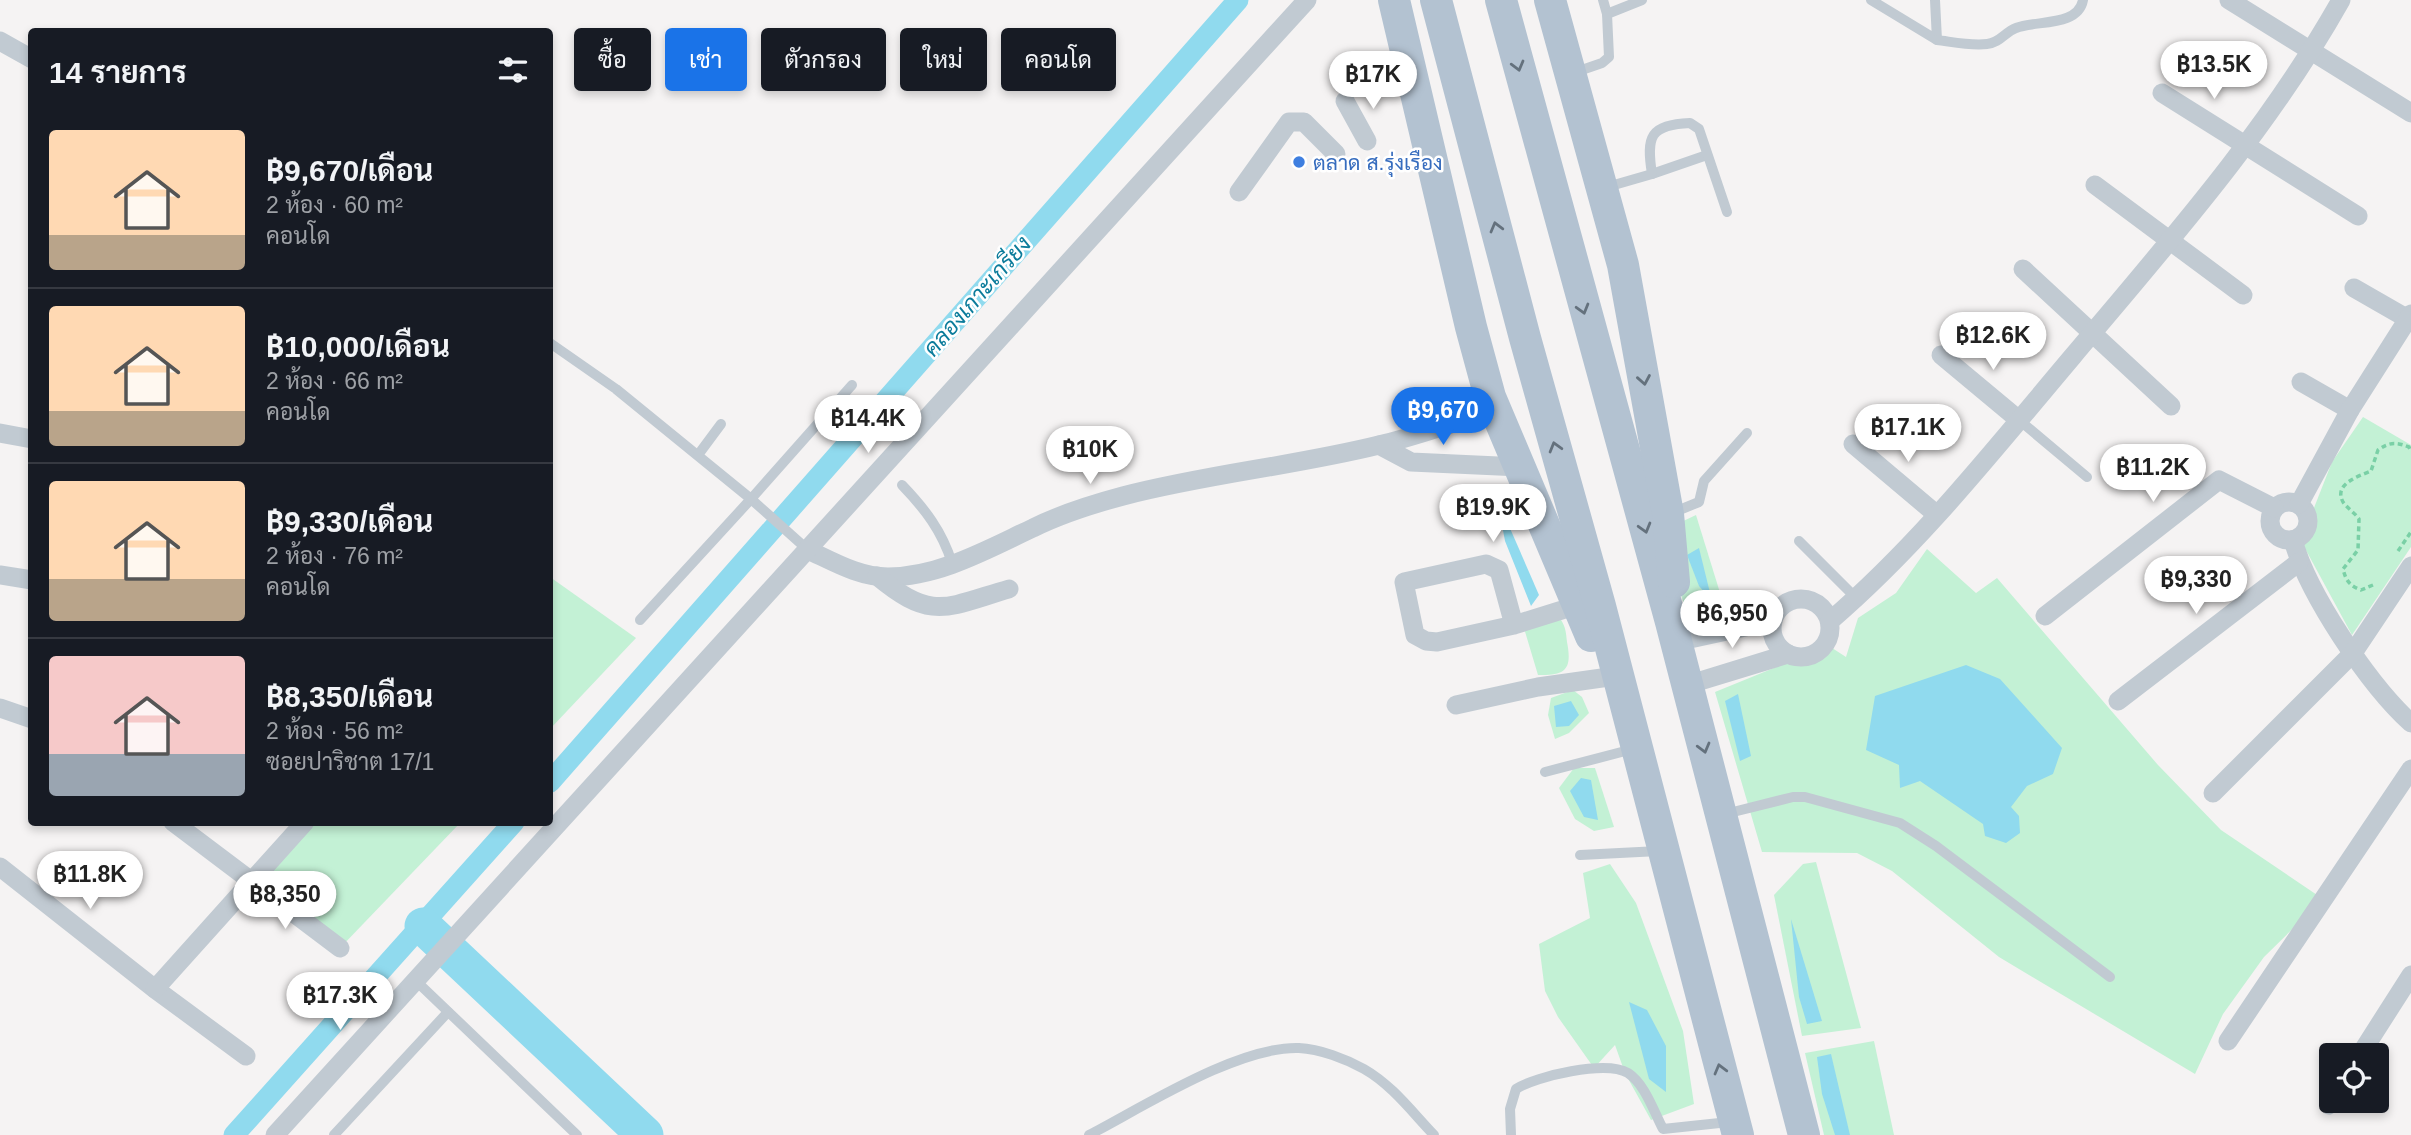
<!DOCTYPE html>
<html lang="th">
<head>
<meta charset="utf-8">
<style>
  body { margin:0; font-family:Helvetica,Sarabun,sans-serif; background:#242831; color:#f1f3f6; height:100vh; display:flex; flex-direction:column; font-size:26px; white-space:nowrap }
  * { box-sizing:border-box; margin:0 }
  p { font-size:23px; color:#9ea1a6 }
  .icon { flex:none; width:38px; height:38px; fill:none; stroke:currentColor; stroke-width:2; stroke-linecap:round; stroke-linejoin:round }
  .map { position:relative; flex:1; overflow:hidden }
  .drawer { position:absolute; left:28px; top:28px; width:525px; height:798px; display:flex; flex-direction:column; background:#171b24; border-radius:7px; box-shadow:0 4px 10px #0003 }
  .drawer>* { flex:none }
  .top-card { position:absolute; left:574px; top:28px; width:665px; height:63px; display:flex; gap:14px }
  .buttons { position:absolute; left:2319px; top:1043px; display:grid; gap:14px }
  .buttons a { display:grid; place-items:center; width:70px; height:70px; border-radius:7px; background:#171b24; box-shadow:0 4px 10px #0003; font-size:35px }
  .price { position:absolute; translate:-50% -60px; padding:0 16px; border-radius:24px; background:#fff; color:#222; font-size:23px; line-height:46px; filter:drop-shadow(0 2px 4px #0008) }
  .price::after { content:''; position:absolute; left:50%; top:42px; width:21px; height:16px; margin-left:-10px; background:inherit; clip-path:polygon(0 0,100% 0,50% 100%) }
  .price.on { background:#1a73e8; color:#fff }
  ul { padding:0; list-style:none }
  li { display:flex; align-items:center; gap:21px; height:175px; padding:0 21px }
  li+li { border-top:2px solid #363941 }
  li span { display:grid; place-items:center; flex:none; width:196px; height:140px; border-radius:7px; color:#555 }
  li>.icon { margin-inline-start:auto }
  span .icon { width:84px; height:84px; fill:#fffc; stroke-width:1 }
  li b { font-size:30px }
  h2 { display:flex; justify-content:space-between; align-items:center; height:84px; padding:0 21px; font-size:30px }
  .chip { padding:0 24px; border-radius:7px; background:#171b24; box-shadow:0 4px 10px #0003; font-size:24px; line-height:63px }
  .chip.on { background:#1a73e8; color:#fff }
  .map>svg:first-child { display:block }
  .green { fill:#c3f1d5 }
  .water { fill:#90daee }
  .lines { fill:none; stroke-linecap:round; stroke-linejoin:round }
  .canal { stroke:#90daee; stroke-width:21 }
  .river { stroke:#90daee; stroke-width:37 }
  .path { stroke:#7ad0a6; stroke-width:3.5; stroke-dasharray:5 3.5; stroke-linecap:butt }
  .service { stroke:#c1cad2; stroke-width:10 }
  .minor { stroke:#c1cad2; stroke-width:19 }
  .primary { stroke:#b3c2d1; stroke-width:32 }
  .oneway { stroke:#64717d }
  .shop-dot { fill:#3f7fe0; stroke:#fff; stroke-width:2.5 }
  .labels { text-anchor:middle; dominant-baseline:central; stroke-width:5; stroke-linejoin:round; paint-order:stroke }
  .shop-label { font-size:21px; fill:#366cbe; stroke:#fff; text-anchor:start }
  .water-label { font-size:23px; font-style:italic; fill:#0c7c9b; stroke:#fff }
</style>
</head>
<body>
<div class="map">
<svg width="2411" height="1135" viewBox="0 0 2411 1135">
  <rect width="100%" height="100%" fill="#f5f3f3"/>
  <g class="green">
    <path d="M2363,417L2411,445V547L2352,635L2301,541L2332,462Z"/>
    <path d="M1696,515L1725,609L1688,620L1678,583L1677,524Z"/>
    <path d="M1927,549L1976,593L1997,578L2158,765L2221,830L2323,899L2264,957L2223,1014L2195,1074L1999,957L1892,871L1857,853L1762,852L1715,692L1784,664L1810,663L1829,646L1846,657L1858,618L1896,593Z"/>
    <path d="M550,577L636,638L550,729Z"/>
    <path d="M1561,620C1566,628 1566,633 1567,642C1572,668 1567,676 1538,675L1523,625Z"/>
    <path d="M1573,690L1582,697L1589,713L1569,733L1555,739L1548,715L1551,698Z"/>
    <path d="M1574,768H1595L1614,827L1594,831L1575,819L1559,788Z"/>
    <path d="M304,823H460L340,948L254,882Z"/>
    <path d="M1816,862L1861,1028L1802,1036L1774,895L1803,864Z"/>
    <path d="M1610,864L1636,903L1683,1031L1694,1104L1651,1120L1625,1073L1615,1045L1594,1068L1558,1017L1545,991L1539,944L1590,918L1583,873Z"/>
    <path d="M1874,1041L1894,1135H1824L1805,1053Z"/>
  </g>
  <g class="water">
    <path d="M1500,514L1506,519L1539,595L1531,606L1505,541Z"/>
    <path d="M1699,548L1712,601L1699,586L1687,555Z"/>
    <path d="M1966,665L2000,679L2062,748L2053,774L2027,786L2011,807L2019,816L2020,833L2006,843L1985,836L1983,824L1920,781L1900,788L1899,765L1866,750L1875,696Z"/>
    <path d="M1738,694L1751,756L1740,761L1725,701Z"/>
    <path d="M1571,701L1579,715L1569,726L1556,727L1554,706Z"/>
    <path d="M1581,778L1591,780L1598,820L1584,817L1570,791Z"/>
    <path d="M1791,919L1822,1021L1807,1024L1799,997Z"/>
    <path d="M1629,1002L1647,1010L1666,1046V1092L1649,1079Z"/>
    <path d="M1831,1054L1850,1135H1835L1822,1094L1817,1057Z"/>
  </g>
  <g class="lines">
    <g class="canal">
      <path d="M550,782L1238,0"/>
      <path d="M234,1135L514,822"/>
    </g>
    <path class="river" d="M423,926L645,1135"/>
    <g class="path">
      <path d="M2398,551L2411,532"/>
      <path d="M2373,585L2361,590C2350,586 2346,581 2343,569L2358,550L2359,519C2355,513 2347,508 2343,502C2333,484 2359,476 2371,471L2378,450C2389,442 2396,442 2409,447L2411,452"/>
    </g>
    <g class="service">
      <path d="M1603,0L1607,14"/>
      <path d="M1871,0L1937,40L1935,0"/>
      <path d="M1937,40C1953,42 1971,46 1987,44C2000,43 2005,32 2016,28C2036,20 2078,27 2083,0"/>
      <path d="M1573,73L1602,63L1609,57L1607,14L1642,0"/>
      <path d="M1652,174L1707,155"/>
      <path d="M1607,187L1652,174C1646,136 1650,125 1690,123L1699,129L1727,212"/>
      <path d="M550,343L616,389L751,499L640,620"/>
      <path d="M2019,420L2087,477"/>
      <path d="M698,455L721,424"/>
      <path d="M902,485C925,509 942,531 952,563"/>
      <path d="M1672,513L1699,502L1704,481L1747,433"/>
      <path d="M1799,541L1856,598"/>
      <path d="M808,550L751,499L852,385"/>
      <path d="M1545,772L1633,749"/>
      <path d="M1725,814L1793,797H1805L1900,823L1936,846L2110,977"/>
      <path d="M1580,855L1659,851"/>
      <path d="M414,979L577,1135"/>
      <path d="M334,1135L448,1012"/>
      <path d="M1089,1135C1143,1107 1238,1046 1299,1048C1320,1049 1346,1059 1364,1069C1392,1085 1412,1112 1434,1135"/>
      <path d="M1511,1135L1510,1109L1516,1089C1536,1076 1606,1060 1628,1073C1645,1084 1654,1112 1663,1129L1729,1122"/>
    </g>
    <g class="minor">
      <path d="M2229,0L2411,113"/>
      <path d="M0,41L32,59"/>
      <path d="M2162,93L2358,216"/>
      <path d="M1345,101L1367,141"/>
      <path d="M2095,185L2243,295"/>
      <path d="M1239,192L1289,122H1304L1336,154"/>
      <path d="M2023,269L2171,406"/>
      <path d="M2354,288L2408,319"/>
      <path d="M1941,355L2019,420"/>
      <path d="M2301,382L2350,410"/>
      <path d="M0,433L32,439"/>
      <path d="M1853,444L1936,514"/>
      <path d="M1379,445L1411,462L1520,467"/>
      <circle cx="2289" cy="521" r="19"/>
      <path d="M2299,504L2350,410L2411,314"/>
      <path d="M2293,540C2308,594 2369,685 2411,723"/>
      <path d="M808,550C834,562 859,577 888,577C939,577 988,549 1033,528C1061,514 1093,504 1123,496C1207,474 1294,466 1379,445C1418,436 1457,421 1496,410"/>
      <path d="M0,575L32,580"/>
      <path d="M877,576C932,622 947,607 1009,589"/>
      <circle cx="1801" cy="628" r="29"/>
      <path d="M2045,616L2219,480L2274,508"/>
      <path d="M1830,621C1921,543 1996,447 2073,356C2168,243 2268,130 2341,0"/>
      <path d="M1514,625L1499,570L1486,564L1404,582L1415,635L1426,641L1437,642L1514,625L1578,605"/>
      <path d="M1676,642L1773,621"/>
      <path d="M1687,685L1788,654"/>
      <path d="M2118,701L2299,562"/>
      <path d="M1456,705L1538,687L1609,677"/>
      <path d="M0,708L32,719"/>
      <path d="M2213,793L2353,653L2411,566"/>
      <path d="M173,822L340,948"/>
      <path d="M0,867L155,989L246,1056"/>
      <path d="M155,989L305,822"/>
      <path d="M2228,1041L2411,769"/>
      <path d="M2360,1055L2411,975"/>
      <path d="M2329,1105L2331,1101"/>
      <path d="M275,1135L1307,0"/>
    </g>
    <g class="primary">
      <path d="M1394,0L1471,327L1490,397L1591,636"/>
      <path d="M1436,0L1525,338L1600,606L1738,1135"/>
      <path d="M1501,0L1671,622L1804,1135"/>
      <path d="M1550,0L1623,265L1668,514L1674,582"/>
    </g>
  </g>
  <defs><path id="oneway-chevron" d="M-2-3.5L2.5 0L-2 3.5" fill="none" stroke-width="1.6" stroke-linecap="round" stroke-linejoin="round" transform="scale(1.75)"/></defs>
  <g class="oneway">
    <use href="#oneway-chevron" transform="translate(1518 66) rotate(75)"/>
    <use href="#oneway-chevron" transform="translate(1496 227) rotate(-105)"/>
    <use href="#oneway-chevron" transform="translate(1583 309) rotate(74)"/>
    <use href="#oneway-chevron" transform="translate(1644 380) rotate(80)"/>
    <use href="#oneway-chevron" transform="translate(1555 447) rotate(-106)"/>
    <use href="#oneway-chevron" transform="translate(1645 528) rotate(74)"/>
    <use href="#oneway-chevron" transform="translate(1704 748) rotate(75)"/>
    <use href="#oneway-chevron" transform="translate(1720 1069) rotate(-105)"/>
  </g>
  <circle class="shop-dot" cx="1299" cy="162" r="7"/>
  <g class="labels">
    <g class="shop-label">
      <text x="1313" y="162">ตลาด ส.รุ่งเรือง</text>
    </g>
    <g class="water-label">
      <text transform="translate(977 296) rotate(-49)">คลองเกาะเกรียง</text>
    </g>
  </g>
</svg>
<div class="buttons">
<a><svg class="icon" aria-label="locate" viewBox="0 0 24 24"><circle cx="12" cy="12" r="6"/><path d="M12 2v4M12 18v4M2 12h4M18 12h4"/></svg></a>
</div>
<b class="price" style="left:2214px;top:101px">฿13.5K</b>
<b class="price" style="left:1373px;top:111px">฿17K</b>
<b class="price" style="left:1993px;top:372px">฿12.6K</b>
<b class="price on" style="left:1443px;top:447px">฿9,670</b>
<b class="price" style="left:868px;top:455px">฿14.4K</b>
<b class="price" style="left:1908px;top:464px">฿17.1K</b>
<b class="price" style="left:1090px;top:486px">฿10K</b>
<b class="price" style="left:2153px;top:504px">฿11.2K</b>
<b class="price" style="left:1493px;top:544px">฿19.9K</b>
<b class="price" style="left:2196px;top:616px">฿9,330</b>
<b class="price" style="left:1732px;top:650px">฿6,950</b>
<b class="price" style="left:90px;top:911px">฿11.8K</b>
<b class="price" style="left:285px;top:931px">฿8,350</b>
<b class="price" style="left:340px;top:1032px">฿17.3K</b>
<div class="top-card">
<a class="chip">ซื้อ</a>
<a class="chip on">เช่า</a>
<a class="chip">ตัวกรอง</a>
<a class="chip">ใหม่</a>
<a class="chip">คอนโด</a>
</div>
<section class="drawer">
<h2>14 รายการ<svg class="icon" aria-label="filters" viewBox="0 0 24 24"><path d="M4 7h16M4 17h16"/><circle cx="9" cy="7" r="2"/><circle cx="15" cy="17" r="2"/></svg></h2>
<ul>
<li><span style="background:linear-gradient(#ffd9b3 75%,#b9a48a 0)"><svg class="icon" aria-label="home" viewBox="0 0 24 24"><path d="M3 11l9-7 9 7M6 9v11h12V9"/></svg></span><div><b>฿9,670/เดือน</b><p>2 ห้อง · 60 m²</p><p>คอนโด</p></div></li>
<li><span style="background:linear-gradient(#ffd9b3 75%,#b9a48a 0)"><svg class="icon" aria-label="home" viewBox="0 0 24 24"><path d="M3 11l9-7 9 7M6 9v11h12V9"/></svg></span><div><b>฿10,000/เดือน</b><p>2 ห้อง · 66 m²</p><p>คอนโด</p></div></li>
<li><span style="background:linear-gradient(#ffd9b3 70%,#b9a48a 0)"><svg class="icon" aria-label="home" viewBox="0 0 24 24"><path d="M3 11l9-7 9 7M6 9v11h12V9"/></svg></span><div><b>฿9,330/เดือน</b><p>2 ห้อง · 76 m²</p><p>คอนโด</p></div></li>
<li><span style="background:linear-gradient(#f6c9c9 70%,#9aa5b1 0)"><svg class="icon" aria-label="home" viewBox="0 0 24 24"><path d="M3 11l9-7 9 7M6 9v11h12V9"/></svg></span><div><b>฿8,350/เดือน</b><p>2 ห้อง · 56 m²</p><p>ซอยปาริชาต 17/1</p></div></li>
</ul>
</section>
</div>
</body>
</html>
